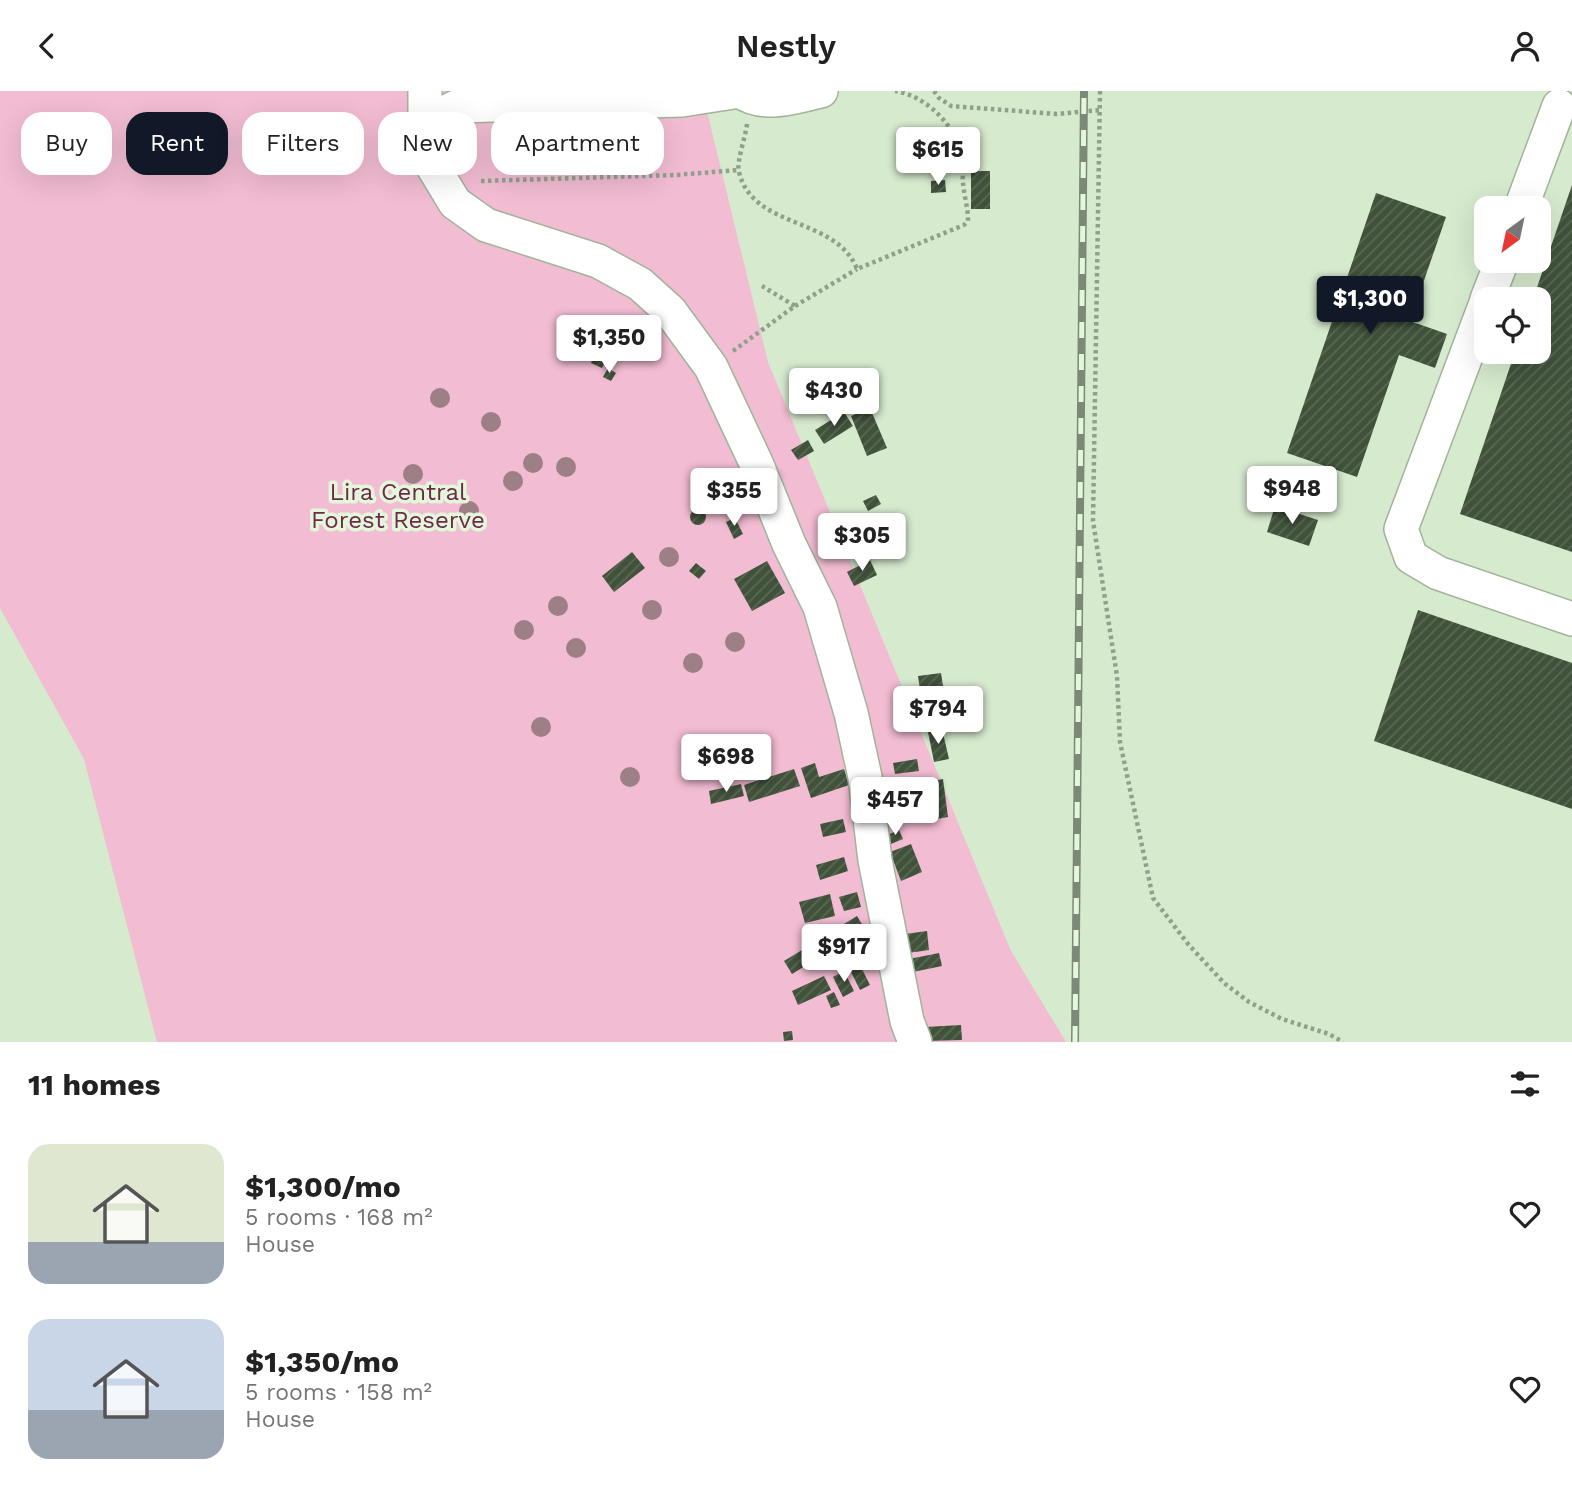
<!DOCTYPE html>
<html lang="en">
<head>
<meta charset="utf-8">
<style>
  body { margin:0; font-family:"Work Sans",sans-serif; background:#f2f2f2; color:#222; height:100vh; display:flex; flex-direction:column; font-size:26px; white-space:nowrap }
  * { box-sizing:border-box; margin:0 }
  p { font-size:23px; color:#767676 }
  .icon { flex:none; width:38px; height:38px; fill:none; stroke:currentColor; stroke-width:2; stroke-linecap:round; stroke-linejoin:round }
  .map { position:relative; height:951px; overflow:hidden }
  .side { display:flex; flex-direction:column; background:#fff; flex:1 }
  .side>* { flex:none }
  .top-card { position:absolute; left:21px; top:21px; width:700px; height:63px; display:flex; gap:14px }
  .needle { width:46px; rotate:213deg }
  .fabs { position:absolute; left:1474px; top:105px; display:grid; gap:14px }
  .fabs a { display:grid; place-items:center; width:77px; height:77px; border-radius:14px; background:#fff; box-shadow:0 7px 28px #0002; font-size:35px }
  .price { position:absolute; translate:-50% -60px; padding:0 16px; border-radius:7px; background:#fff; color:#222; font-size:23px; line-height:46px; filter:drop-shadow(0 2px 4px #0008) }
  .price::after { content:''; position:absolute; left:50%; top:42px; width:21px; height:16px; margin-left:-10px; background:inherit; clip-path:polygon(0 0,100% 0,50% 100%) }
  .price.active { background:#111827; color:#fff }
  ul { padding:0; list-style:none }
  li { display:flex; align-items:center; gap:21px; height:175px; padding:0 28px }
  li span { display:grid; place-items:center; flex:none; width:196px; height:140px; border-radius:21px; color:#555 }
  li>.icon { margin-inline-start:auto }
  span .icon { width:84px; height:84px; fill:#fffc; stroke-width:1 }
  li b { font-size:30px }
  h2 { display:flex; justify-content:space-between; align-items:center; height:84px; padding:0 28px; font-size:30px }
  .chip { padding:0 24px; border-radius:21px; background:#fff; box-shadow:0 7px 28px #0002; font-size:24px; line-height:63px }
  .chip.active { background:#111827; color:#fff }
  header { display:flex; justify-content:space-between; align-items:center; height:91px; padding:0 28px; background:#fff; font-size:32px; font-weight:600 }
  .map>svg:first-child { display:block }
  .green { fill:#f2bcd2 }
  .building { fill:url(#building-hatch) }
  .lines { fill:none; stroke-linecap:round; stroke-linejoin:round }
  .minor-casing { stroke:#a1b49a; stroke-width:36 }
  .path { stroke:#91a08b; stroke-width:4.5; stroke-dasharray:3.5 3.5; stroke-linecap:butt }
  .minor { stroke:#fff; stroke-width:33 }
  .rail-casing { stroke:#7b8976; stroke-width:8 }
  .rail { stroke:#e3f8db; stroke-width:5; stroke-dasharray:16; stroke-linecap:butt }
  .tree { fill:#9d7f86 }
  .labels { text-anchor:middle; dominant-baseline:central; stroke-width:7; stroke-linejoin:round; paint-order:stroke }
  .park-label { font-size:24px; fill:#6f284c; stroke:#e3f8db }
</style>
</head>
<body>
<header><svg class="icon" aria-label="back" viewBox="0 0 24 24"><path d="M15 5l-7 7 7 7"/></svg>Nestly<svg class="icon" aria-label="person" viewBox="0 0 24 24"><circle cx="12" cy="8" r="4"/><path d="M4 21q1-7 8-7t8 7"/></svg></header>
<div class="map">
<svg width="1572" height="951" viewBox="0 0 1572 951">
  <defs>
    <pattern id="building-hatch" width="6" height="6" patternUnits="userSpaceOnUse" patternTransform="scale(1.75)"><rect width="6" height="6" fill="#41523b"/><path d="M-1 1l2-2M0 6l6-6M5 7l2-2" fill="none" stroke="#5a6855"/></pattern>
  </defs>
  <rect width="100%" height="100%" fill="#d6eace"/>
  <path class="green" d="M0,0H702L768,271L1011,860L1066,951H157L84,668L0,517Z"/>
  <g class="building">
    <rect x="971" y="80" width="19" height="38"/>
    <path d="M945,89L946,101L931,102V90Z"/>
    <path d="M1572,94V461L1460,423L1515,261H1538V208H1533Z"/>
    <path d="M1376,102L1446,126L1410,230L1447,243L1435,277L1399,264L1357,386L1287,362Z"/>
    <path d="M605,236L630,246L624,258L612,254L602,277L591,272Z"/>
    <path d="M608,277L616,282L611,290L603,286Z"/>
    <path d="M870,317L887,357L867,365L851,325Z"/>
    <path d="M844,321L853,335L824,353L815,339Z"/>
    <path d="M808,349L814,360L798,369L791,359Z"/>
    <path d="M736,392L745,412L724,421L715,401Z"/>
    <path d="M876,404L881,413L868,420L863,410Z"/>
    <path d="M1275,415L1318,429L1309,455L1267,441Z"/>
    <circle cx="698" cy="426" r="8"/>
    <path d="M735,427L743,443L734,448L726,431Z"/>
    <path d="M836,427L844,438L833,445L825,434Z"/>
    <path d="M632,461L645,477L614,501L602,485Z"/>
    <path d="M870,469L877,484L854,495L847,481Z"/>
    <path d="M767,470L785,502L752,520L734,488Z"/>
    <path d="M696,472L706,480L699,488L689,480Z"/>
    <path d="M1418,519L1572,572V718L1374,650Z"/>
    <path d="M941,582L945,608L936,609L934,596L920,599L918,585Z"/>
    <path d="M942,638L949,668L934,671L928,641Z"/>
    <path d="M917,668L919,680L895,683L893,672Z"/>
    <path d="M815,672L819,686L844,678L849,694L811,707L801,677Z"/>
    <path d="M794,678L800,695L749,711L744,694Z"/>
    <path d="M943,688L948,726L937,728L932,690Z"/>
    <path d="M741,693L744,705L711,713L709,700Z"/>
    <path d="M843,728L846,741L823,746L820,733Z"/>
    <path d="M899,739L903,748L891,753L887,744Z"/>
    <path d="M911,753L922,781L901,790L890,761Z"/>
    <path d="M844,766L848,780L820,789L816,774Z"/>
    <path d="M857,801L861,816L844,820L839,806Z"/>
    <path d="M830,803L835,825L805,832L799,811Z"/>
    <path d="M857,825L865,838L792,883L784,870Z"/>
    <path d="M927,840L929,859L908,862L905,843Z"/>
    <path d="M872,848L883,870L869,876L858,855Z"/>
    <path d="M939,862L942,875L913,881L909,868Z"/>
    <path d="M860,874L870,894L860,899L850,879Z"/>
    <path d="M844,880L854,900L843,906L833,886Z"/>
    <path d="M824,885L831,899L798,914L792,900Z"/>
    <path d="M834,901L840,914L831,917L826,905Z"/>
    <path d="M961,934L962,949L925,950V936Z"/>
    <path d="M792,940L793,949L784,950L783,941Z"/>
  </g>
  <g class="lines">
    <defs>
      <g id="minor">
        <path d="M425,0V31L432,74L455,112L486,134L598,170L640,193L670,220L711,276L757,374L789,453L820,516L851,622L865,686L875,769L907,930L915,951"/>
        <path d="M740,0C765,17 794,6 821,0"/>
        <path d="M425,31L458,15L682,9L740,0"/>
        <path d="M1521,117L1559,15"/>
        <path d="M1487,208L1502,170"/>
        <path d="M1486,212L1401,438L1411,466L1438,482L1572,528"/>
      </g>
    </defs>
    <use href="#minor" class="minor-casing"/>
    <g class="path">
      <path d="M934,0L939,7L951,15L1057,23L1100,19"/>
      <path d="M1100,0L1093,430L1117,585L1120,651L1153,807L1188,853L1224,892L1249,911L1282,928L1329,943L1343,951"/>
      <path d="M747,33C746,45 736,71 739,81C753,139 836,125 857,178L964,134L968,130C968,117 964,104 963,92C962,85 964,77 963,70C958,37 928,5 895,0"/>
      <path d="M481,90L676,84L738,79"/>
      <path d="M795,215L857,178"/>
      <path d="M733,260L795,215L762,195"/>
    </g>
    <use href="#minor" class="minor"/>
    <defs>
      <path id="rail" d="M1075,951L1084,0"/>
    </defs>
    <use href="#rail" class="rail-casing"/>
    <use href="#rail" class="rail"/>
  </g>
  <g class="tree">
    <circle cx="440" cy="307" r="10"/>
    <circle cx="491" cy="331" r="10"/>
    <circle cx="533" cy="372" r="10"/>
    <circle cx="566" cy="376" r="10"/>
    <circle cx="413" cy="383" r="10"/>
    <circle cx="513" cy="390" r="10"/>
    <circle cx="469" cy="420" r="10"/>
    <circle cx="669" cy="466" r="10"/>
    <circle cx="558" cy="515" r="10"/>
    <circle cx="652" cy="519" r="10"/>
    <circle cx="524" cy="539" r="10"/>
    <circle cx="735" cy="551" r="10"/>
    <circle cx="576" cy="557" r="10"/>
    <circle cx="693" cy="572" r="10"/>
    <circle cx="541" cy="636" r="10"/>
    <circle cx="630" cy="686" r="10"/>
  </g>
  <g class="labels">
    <g class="park-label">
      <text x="398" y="401">Lira Central<tspan x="398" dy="28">Forest Reserve</tspan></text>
    </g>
  </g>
</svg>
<div class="fabs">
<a><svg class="needle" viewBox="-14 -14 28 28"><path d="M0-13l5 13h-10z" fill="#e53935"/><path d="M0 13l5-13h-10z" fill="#767676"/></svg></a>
<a><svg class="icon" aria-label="locate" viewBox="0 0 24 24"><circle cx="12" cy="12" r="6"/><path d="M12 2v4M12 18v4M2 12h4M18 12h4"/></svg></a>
</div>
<b class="price" style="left:938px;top:96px">$615</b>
<b class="price active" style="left:1370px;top:245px">$1,300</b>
<b class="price" style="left:609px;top:284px">$1,350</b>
<b class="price" style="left:834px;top:337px">$430</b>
<b class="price" style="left:1292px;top:435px">$948</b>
<b class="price" style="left:734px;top:437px">$355</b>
<b class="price" style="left:862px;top:482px">$305</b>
<b class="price" style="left:938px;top:655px">$794</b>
<b class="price" style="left:726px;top:703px">$698</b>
<b class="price" style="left:895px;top:746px">$457</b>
<b class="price" style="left:844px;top:893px">$917</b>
<div class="top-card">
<a class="chip">Buy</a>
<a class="chip active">Rent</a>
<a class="chip">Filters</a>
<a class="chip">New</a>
<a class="chip">Apartment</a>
</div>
</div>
<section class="side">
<h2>11 homes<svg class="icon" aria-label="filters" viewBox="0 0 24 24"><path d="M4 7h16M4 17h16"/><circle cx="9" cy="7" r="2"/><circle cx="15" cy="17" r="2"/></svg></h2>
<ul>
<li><span style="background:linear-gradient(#dfe7d0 70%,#9aa5b1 0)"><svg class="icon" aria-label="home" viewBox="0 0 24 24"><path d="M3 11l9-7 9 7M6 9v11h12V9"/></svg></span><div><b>$1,300/mo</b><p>5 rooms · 168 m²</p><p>House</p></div><svg class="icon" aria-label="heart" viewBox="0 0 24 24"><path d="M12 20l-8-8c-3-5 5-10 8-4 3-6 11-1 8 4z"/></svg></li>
<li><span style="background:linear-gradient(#c9d6e8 65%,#9aa5b1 0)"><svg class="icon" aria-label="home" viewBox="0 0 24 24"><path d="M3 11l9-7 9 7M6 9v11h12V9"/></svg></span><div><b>$1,350/mo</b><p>5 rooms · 158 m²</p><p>House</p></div><svg class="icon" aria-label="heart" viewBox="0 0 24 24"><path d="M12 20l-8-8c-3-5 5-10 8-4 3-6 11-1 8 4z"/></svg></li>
</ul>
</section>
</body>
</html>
